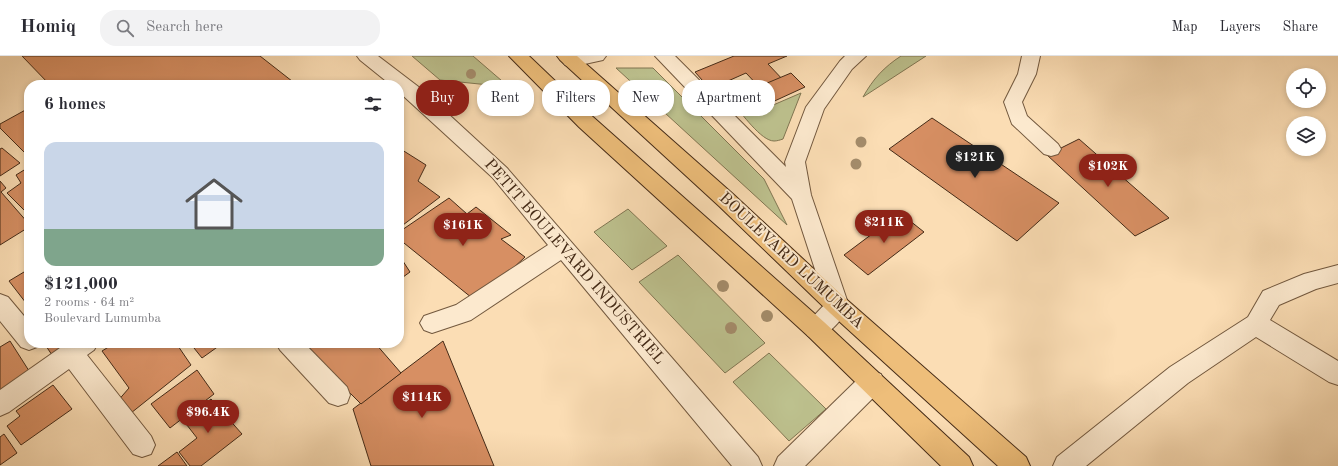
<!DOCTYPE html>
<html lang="en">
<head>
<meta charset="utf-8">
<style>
  body { margin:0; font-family:"Old Standard TT",serif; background:#f2f2f3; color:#2b2b33; height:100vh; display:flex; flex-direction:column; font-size:15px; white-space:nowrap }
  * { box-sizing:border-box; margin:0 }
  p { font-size:13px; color:#7c7c81 }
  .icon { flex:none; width:22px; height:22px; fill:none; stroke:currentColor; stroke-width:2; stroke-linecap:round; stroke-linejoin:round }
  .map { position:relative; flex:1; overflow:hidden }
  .panel { position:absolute; left:24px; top:24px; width:380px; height:268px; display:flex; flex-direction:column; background:#fff; border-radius:16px; box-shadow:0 2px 6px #0003 }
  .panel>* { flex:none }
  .top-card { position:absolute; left:416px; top:24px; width:380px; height:36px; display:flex; gap:8px }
  .controls { position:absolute; left:1286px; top:12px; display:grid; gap:8px }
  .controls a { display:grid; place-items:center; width:40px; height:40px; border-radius:50%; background:#fff; box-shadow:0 2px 6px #0003; font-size:20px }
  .price { position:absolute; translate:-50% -34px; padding:0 9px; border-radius:14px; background:#8f2418; color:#fff; font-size:13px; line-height:26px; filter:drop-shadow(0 1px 2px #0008) }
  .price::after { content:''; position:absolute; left:50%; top:24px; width:12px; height:9px; margin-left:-6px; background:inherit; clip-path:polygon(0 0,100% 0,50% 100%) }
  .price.current { background:#222; color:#fff }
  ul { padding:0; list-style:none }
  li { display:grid; align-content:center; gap:8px; height:212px; padding:0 20px }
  li span { display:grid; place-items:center; height:124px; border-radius:12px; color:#555 }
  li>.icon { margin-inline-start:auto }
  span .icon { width:72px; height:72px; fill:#fffc; stroke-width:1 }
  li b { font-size:17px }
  h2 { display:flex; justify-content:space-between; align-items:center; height:48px; padding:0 20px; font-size:17px }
  .tag { padding:0 14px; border-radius:16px; background:#fff; box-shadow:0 2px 6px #0003; font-size:14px; line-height:36px }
  .tag.current { background:#8f2418; color:#fff }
  header { display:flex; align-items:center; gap:24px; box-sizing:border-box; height:56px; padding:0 20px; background:#fff; border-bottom:1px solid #e1e1e2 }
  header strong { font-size:19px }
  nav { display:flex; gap:22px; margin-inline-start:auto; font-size:14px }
  .search { width:280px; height:36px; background:#f2f2f3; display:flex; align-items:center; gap:10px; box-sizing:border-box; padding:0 14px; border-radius:16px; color:#7c7c81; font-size:15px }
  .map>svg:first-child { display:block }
  .green { fill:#bdc18e; stroke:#817652 }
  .building { fill:#d78f63; stroke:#452b17 }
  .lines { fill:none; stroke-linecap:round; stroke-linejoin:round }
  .minor-casing { stroke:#72583e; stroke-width:2 }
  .major-casing { stroke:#452b17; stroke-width:2 }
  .minor { fill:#fce9ce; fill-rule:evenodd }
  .major { fill:#eebe7a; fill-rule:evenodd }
  .tree { fill:#a48c6b }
  .labels { text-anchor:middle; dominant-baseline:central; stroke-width:4; stroke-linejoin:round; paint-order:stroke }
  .street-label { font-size:16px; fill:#452b17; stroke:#fce9ce }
</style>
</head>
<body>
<header>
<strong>Homiq</strong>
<div class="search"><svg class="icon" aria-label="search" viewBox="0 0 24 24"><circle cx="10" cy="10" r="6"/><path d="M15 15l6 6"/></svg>Search here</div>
<nav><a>Map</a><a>Layers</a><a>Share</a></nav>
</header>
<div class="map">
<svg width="1338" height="410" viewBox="0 0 1338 410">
  <rect width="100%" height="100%" fill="#fbddb4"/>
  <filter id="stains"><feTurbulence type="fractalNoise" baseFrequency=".005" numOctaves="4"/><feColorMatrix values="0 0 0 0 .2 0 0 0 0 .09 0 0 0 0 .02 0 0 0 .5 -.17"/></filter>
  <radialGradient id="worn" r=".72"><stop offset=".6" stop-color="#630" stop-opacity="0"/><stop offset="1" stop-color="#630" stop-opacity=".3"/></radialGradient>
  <g class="green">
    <path d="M412,0H473L509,31L440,24Z"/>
    <path d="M901,0H926L863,41C873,23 884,11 901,0Z"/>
    <path d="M616,12H653L764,123L787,169Z"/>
    <path d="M801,37L783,83C780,84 777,85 774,85C761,85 742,57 733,48L735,43L752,39L764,53Z"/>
    <path d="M628,153L667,190L632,214L594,176Z"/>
    <path d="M678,199L765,287L725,317L639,226Z"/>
    <path d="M769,297L826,353L789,385L733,326Z"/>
  </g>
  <g class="building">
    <path d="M22,0H260L297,29H50Z"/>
    <path d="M734,0H787L768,8L785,26L763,35L746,17L710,33L695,16Z"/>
    <path d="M791,17L805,31L768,48L753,33Z"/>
    <path d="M29,52V100H28L0,72V68Z"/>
    <path d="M932,62L1059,147L1017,185L889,93Z"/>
    <path d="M1079,83L1169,162L1135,180L1047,99Z"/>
    <path d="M2,92L20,107L0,120V93Z"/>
    <path d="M399,92L426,109L418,125L440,141L399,172Z"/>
    <path d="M29,111V159L7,137L21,127L16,119Z"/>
    <path d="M0,125L6,132L1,136L29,168V171L0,189Z"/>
    <path d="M449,142L467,158L476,151L511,179L501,183L525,201L477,246L399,183V176Z"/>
    <path d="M900,157L924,176L868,219L844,199Z"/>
    <path d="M399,199L410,216L399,224Z"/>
    <path d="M29,213V245L26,247L9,225Z"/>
    <path d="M10,285L31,318L0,340V291Z"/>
    <path d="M443,285L494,410H371L353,353Z"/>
    <path d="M44,287H77L54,302Z"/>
    <path d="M115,287H176L191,309L131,357L116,347L129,332L102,295Z"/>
    <path d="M190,287H223L202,302Z"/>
    <path d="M300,287H375L401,317L361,348Z"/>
    <path d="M197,314L214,338L170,372L151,348Z"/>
    <path d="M53,329L72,353L21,389L7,370L20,360L16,355Z"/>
    <path d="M211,343L242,378L201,410H190L179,396L197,382L183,364Z"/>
    <path d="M4,378L17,397L0,409V381Z"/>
    <path d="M177,396L187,410H158Z"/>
  </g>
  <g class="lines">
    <defs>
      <g id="minor">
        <path d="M357,0H378L420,32L507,112L758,401L762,410H732L561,204L471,264L432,277L424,274L420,267L424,260L456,249L548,189L493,122L399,36V29H391L360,4Z"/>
        <path d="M567,0H606L603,4L571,11L565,9L562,5L565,1Z"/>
        <path d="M655,0H675L786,111L785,106L806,51L840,5L845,0H866L852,13L824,53L805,106L811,139L849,250C843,263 830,278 816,283L808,280L804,273L808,266L826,247L792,143Z"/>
        <path d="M1022,0H1040L1036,18L1022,46L1027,60L1058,88L1061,93L1058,98L1051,100L1044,98L1012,68L1004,46L1018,18Z"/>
        <path d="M1338,209V227L1316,233L1279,249L1270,264L1338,305V329L1329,326L1256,281L1188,327L1086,410H1053L1057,401L1170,311L1248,261L1263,235L1304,218Z"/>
        <path d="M0,238L8,241L29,266V287H39L37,291L29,294L21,291L0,265Z"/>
        <path d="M67,287H98L94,294L87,299L151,380L155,389L151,398L142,401L133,398L69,313L9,356L0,360V334Z"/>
        <path d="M276,287H304L347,331L350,339L347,347L338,350L329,347L280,294Z"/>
        <path d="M872,315L881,318L884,326L881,334L805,410H774L778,401L863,318Z"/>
      </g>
      <g id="major">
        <path d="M509,0H529L593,61L824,266L969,401L973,410H941L808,280L579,71Z"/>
        <path d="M557,0H577L733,138L846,243L1026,401L1030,410H998L830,257L719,150L560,4Z"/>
      </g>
    </defs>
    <use href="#minor" class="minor-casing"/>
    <use href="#major" class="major-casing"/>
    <use href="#minor" class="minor"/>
    <use href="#major" class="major"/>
  </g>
  <g class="tree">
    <circle cx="471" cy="18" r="5"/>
    <circle cx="861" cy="86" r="5.5"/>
    <circle cx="856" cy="108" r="5.5"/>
    <circle cx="723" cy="230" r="6"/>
    <circle cx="767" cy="260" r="6"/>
    <circle cx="731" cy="272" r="6"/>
  </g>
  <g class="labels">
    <g class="street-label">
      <text transform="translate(791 205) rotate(43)">BOULEVARD LUMUMBA</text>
      <text transform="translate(574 206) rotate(49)">PETIT BOULEVARD INDUSTRIEL</text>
    </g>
  </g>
  <rect width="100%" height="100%" filter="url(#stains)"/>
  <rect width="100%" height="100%" fill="url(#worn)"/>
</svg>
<div class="controls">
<a><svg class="icon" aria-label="locate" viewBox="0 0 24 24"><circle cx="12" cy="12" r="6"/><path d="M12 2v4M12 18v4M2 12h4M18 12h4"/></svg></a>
<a><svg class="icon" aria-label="layers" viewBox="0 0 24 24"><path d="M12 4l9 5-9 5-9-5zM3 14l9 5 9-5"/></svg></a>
</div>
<b class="price current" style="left:975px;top:123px">$121K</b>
<b class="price" style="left:1108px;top:132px">$102K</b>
<b class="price" style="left:884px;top:188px">$211K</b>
<b class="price" style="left:463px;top:191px">$161K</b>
<b class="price" style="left:422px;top:363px">$114K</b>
<b class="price" style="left:208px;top:378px">$96.4K</b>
<div class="top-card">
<a class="tag current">Buy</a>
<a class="tag">Rent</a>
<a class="tag">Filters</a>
<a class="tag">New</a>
<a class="tag">Apartment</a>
</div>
<section class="panel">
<h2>6 homes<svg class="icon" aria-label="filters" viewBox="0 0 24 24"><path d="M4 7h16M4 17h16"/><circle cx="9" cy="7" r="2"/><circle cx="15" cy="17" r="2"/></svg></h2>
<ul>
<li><span style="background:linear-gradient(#c9d6e8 70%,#7fa58c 0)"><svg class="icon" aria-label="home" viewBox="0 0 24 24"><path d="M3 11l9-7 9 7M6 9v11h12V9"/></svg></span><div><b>$121,000</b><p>2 rooms · 64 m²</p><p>Boulevard Lumumba</p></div></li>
</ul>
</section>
</div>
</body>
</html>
